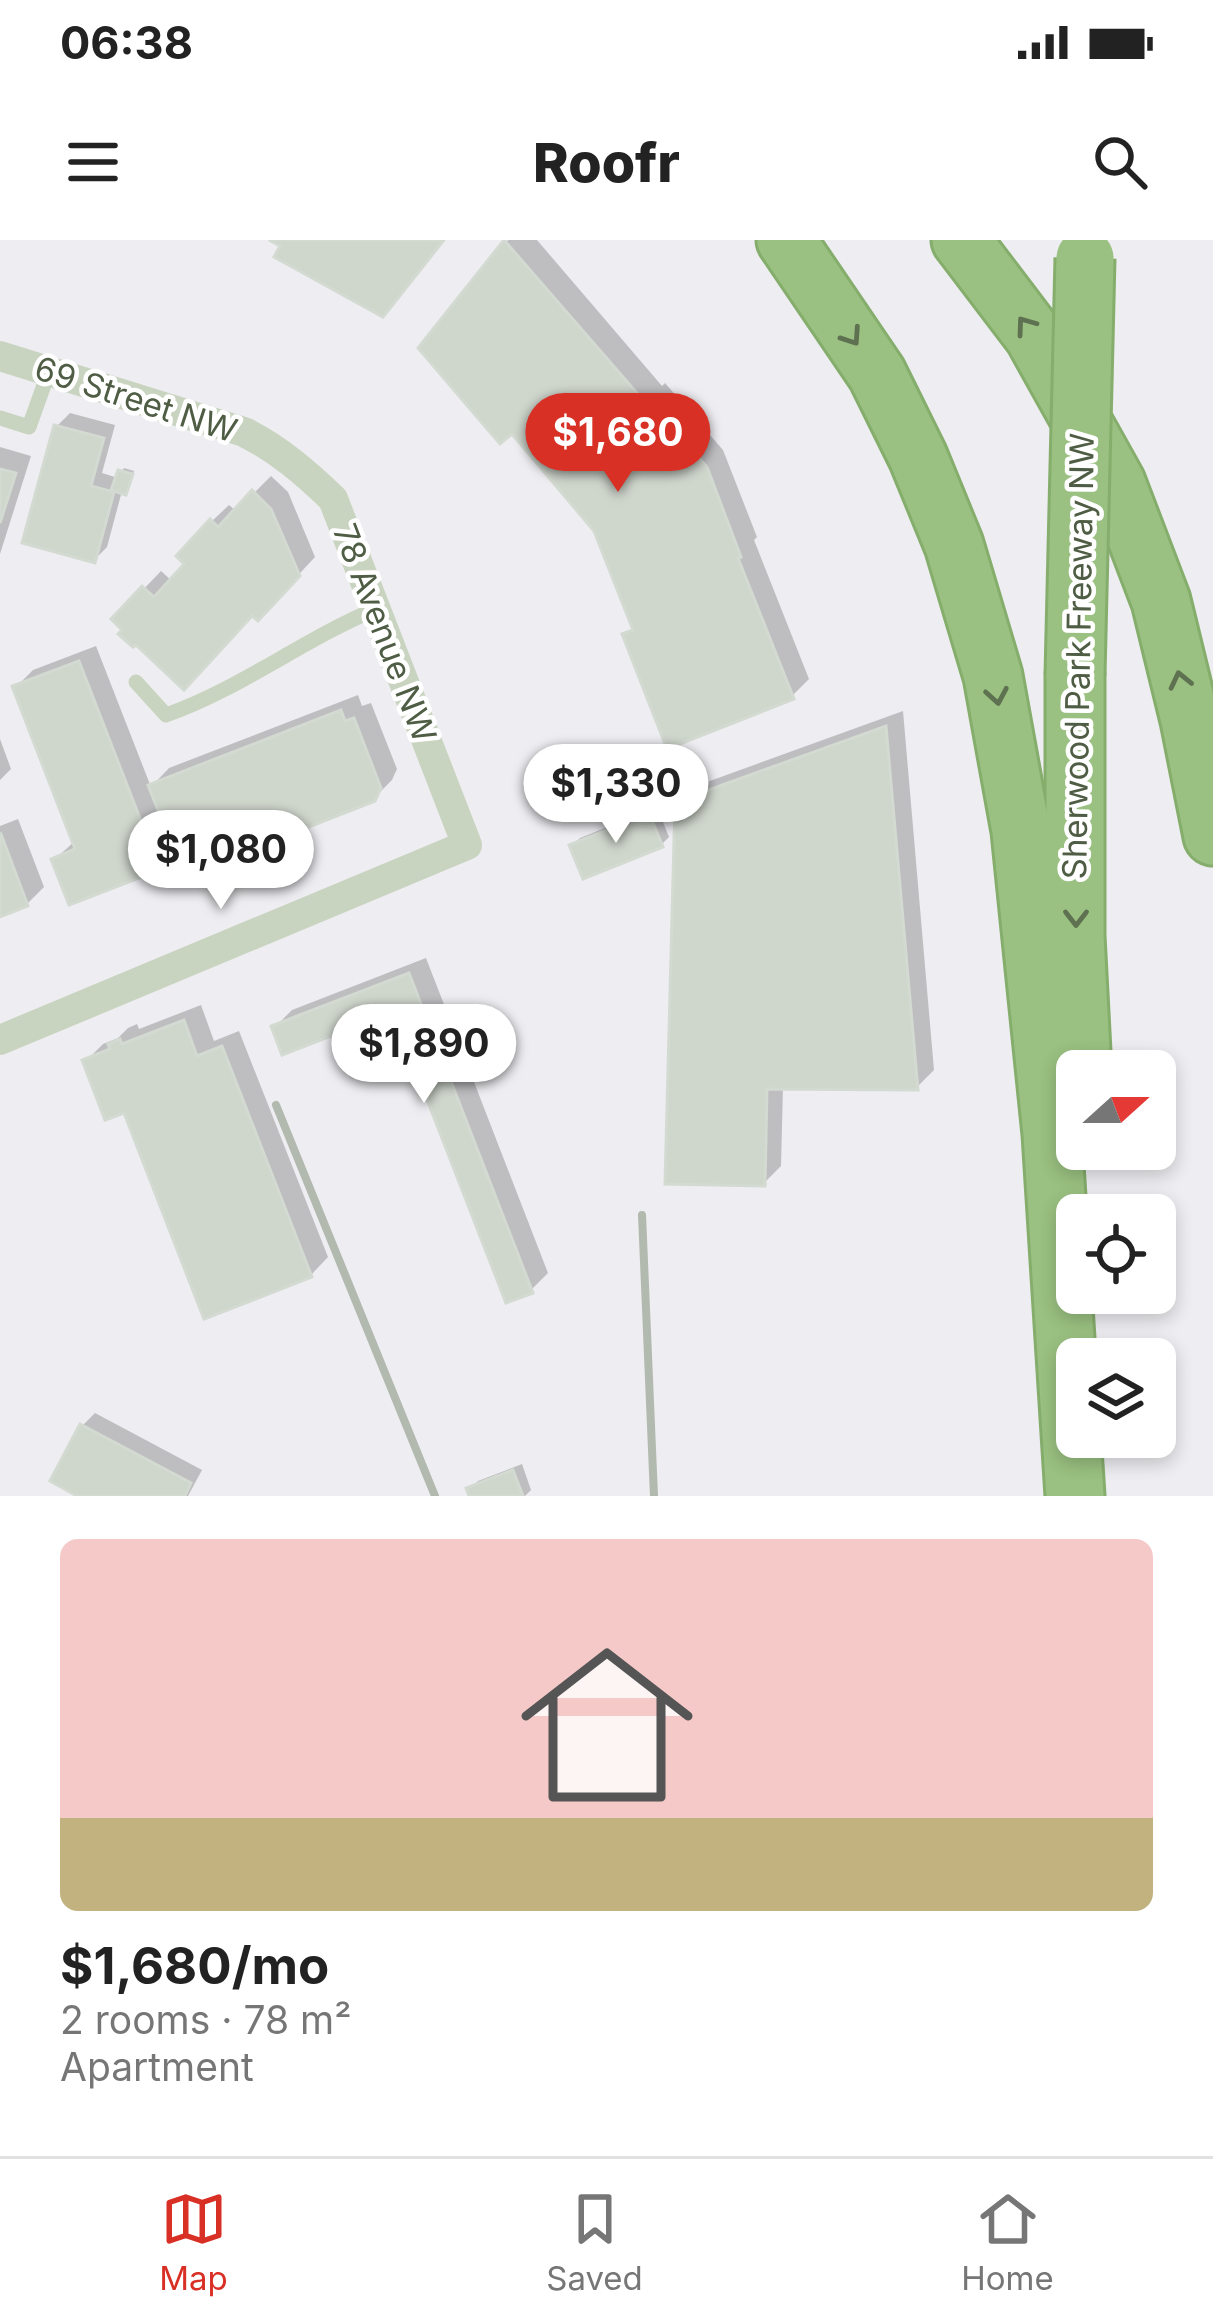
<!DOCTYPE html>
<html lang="en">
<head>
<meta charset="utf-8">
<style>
  body { margin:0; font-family:Inter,sans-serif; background:#f2f2f2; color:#222; height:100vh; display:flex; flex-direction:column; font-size:45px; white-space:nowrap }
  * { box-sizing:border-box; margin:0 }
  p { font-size:39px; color:#767676 }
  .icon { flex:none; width:66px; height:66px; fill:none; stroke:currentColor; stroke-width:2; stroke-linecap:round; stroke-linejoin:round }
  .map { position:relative; height:1256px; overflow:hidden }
  .side { display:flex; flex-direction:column; background:#fff; flex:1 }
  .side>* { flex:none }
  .needle { width:78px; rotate:69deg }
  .fabs { position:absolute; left:1056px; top:810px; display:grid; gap:24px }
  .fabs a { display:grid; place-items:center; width:120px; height:120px; border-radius:18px; background:#fff; box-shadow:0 6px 18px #0003; font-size:60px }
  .price { position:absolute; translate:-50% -102px; padding:0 27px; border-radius:42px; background:#fff; color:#222; font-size:39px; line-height:78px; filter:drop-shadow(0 3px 6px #0008) }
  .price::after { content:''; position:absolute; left:50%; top:72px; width:36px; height:27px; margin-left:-18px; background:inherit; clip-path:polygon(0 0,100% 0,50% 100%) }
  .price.on { background:#d93025; color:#fff }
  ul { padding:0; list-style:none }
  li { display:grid; align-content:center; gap:24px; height:636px; padding:0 60px }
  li+li { border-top:3px solid #e0e0e0 }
  li span { display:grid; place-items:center; height:372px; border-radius:18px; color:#555 }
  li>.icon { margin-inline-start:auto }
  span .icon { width:216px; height:216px; fill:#fffc; stroke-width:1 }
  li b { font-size:51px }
  .status { display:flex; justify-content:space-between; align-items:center; height:84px; padding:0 60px; background:#fff; direction:ltr }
  .status svg { height:33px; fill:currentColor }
  header { display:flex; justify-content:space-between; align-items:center; height:156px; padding:0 60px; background:#fff; font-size:54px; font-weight:800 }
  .dock { display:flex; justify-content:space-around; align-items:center; height:168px; border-top:3px solid #e0e0e0; background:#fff; font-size:33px; color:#767676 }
  .dock a { display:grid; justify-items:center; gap:6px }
  .dock .on { color:#d93025 }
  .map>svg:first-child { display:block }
  .shadow { fill:#0003 }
  .building { fill:#cfd6cc; stroke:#d3dad1; stroke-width:3 }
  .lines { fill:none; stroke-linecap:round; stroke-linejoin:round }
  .motorway-casing { stroke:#85ad6c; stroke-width:63 }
  .service { stroke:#c9d4c0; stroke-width:15 }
  .minor { stroke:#c9d4c0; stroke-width:30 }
  .motorway { stroke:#9ac181; stroke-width:57 }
  .rail { stroke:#b2b9af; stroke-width:8 }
  .motorway-bridge-casing { stroke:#85ad6c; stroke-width:63; stroke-linecap:butt }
  .motorway-bridge { stroke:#9ac181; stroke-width:57 }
  .oneway { stroke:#5e7150 }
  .labels { text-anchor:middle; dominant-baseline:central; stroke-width:9; stroke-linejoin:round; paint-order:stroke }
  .street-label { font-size:33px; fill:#4f5d44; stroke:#fff }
</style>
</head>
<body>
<div class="status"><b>06:38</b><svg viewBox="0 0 49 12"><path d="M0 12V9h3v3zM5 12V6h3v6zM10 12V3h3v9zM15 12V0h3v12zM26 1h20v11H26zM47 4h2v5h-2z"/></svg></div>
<header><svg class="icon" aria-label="menu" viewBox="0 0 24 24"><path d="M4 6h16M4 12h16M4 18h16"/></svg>Roofr<svg class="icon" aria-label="search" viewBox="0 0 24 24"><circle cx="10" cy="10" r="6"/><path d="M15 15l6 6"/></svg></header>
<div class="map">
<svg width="1213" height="1256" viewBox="0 0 1213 1256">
  <rect width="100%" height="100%" fill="#eeedf1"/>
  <g class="shadow">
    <path d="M508,0H537L662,146L665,143L723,210L757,297L754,300L809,439L792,456L625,395L635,386L597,289L512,190L422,108Z"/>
    <path d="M70,173L115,185L102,233L118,238L124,228L134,231L128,248L122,251L107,307L94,320L57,186Z"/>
    <path d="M0,207L31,216L0,314Z"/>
    <path d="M271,236L288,252L315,317L275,360L253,372L126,390L115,379L161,331L172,341L188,324L212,281L229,265L236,271Z"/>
    <path d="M96,406L151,547L169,528L358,455L362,466L371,463L397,529L392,540L374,558L177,609L158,627L54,620L75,601L16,447L33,430Z"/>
    <path d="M903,471L934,830L917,847L783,846L781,926L764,943L678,563L696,546Z"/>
    <path d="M0,499L11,529L0,540Z"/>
    <path d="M657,567L669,597L661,605L572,606L580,598Z"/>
    <path d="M18,579L44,647L27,664L0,674V586Z"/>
    <path d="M426,718L548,1033L531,1050L395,768L275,787L292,770Z"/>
    <path d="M201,765L214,801L239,791L328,1017L311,1035L125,869L86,821L103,804L118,798L128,788L137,784L139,789Z"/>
    <path d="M95,1173L202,1230L188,1256H84L82,1186Z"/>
    <path d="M522,1224L531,1250L525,1256H472L470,1249L478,1241Z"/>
  </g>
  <g class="building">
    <path d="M269,0H444L383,77L274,17L280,6Z"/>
    <path d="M504,0L643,160L647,158L707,227L741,317L738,318L794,459L667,509L622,394L633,390L594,291L512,194L500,204L418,108Z"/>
    <path d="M54,185L104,198L91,246L114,252L95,323L22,303Z"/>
    <path d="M0,229L16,233L0,283Z"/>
    <path d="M118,230L133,234L126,255L111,250Z"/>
    <path d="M252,250L271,269L300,336L258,381L252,376L184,450L136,405L133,407L118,394L122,390L111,379L142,346L154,357L184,324L176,316L210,279L218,287Z"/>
    <path d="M79,421L160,630L69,665L51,619L75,609L12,446Z"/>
    <path d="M341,470L345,481L354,478L381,548L375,561L184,636L148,545Z"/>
    <path d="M886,486L918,850L767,849L765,946L665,944L675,562Z"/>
    <path d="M649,573L663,607L583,639L569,605Z"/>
    <path d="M1,594L28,666L0,677V595Z"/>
    <path d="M409,733L533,1053L506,1063L393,772L282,815L271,786Z"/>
    <path d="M184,780L197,816L222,806L312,1037L204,1079L124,873L105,880L82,820L110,809L108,804L120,799L122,804Z"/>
    <path d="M80,1184L191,1243L185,1256H77L50,1241Z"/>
    <path d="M513,1230L523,1256H469L466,1248Z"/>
  </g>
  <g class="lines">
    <defs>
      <g id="motorway">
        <path d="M786,0L877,134L918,217L954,305L993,436L1021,591L1052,894L1075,1256"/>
        <path d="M961,0L1034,96L1116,243L1161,361L1190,480L1213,596"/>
        <path d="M1075,435V696L1082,831"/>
      </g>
    </defs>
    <use href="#motorway" class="motorway-casing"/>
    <g class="service">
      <path d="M0,178L29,187L49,131"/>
      <path d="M136,442L166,475C240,449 304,399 376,369"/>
    </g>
    <path class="minor" d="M0,116L244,192C278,209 305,232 333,259L467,605L0,800"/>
    <use href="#motorway" class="motorway"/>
    <g class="rail">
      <path d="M276,865L435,1256"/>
      <path d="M642,975L654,1256"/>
    </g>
    <defs>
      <path id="motorway-bridge" d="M1075,435L1085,18"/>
    </defs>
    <use href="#motorway-bridge" class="motorway-bridge-casing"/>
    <use href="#motorway-bridge" class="motorway-bridge"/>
  </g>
  <defs><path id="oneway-chevron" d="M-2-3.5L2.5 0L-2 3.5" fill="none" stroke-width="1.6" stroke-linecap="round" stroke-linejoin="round" transform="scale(3)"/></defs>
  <g class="oneway">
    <use href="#oneway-chevron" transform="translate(1025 85) rotate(-126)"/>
    <use href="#oneway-chevron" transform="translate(852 97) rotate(56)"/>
    <use href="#oneway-chevron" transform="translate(1180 440) rotate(-103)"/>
    <use href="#oneway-chevron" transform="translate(997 456) rotate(80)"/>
    <use href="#oneway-chevron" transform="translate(1076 678) rotate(90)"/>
  </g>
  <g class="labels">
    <g class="street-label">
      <text transform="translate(136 159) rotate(18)">69 Street NW</text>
      <text transform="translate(385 393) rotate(69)">78 Avenue NW</text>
      <text transform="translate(1078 416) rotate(-89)">Sherwood Park Freeway NW</text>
    </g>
  </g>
</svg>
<div class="fabs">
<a><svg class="needle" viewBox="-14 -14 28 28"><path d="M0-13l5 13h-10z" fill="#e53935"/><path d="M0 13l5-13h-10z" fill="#767676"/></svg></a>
<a><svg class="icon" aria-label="locate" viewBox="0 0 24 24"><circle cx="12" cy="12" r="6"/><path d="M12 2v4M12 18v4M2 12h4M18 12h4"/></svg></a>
<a><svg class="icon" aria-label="layers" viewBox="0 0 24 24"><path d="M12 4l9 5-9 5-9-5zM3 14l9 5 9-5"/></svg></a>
</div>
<b class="price on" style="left:618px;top:255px">$1,680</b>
<b class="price" style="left:616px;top:606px">$1,330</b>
<b class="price" style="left:221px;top:672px">$1,080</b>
<b class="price" style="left:424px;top:866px">$1,890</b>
</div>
<section class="side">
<ul>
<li><span style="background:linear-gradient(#f6c9c9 75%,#c2b280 0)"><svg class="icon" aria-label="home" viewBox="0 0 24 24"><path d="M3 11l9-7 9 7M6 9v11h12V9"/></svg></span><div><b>$1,680/mo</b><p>2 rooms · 78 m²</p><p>Apartment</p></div></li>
</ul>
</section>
<nav class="dock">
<a class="on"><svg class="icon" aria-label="map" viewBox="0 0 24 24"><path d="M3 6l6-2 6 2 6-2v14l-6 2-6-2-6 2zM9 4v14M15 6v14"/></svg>Map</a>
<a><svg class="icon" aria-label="saved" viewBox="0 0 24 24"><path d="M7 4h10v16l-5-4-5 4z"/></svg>Saved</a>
<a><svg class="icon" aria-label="home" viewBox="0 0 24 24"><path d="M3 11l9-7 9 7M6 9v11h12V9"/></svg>Home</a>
</nav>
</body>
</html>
